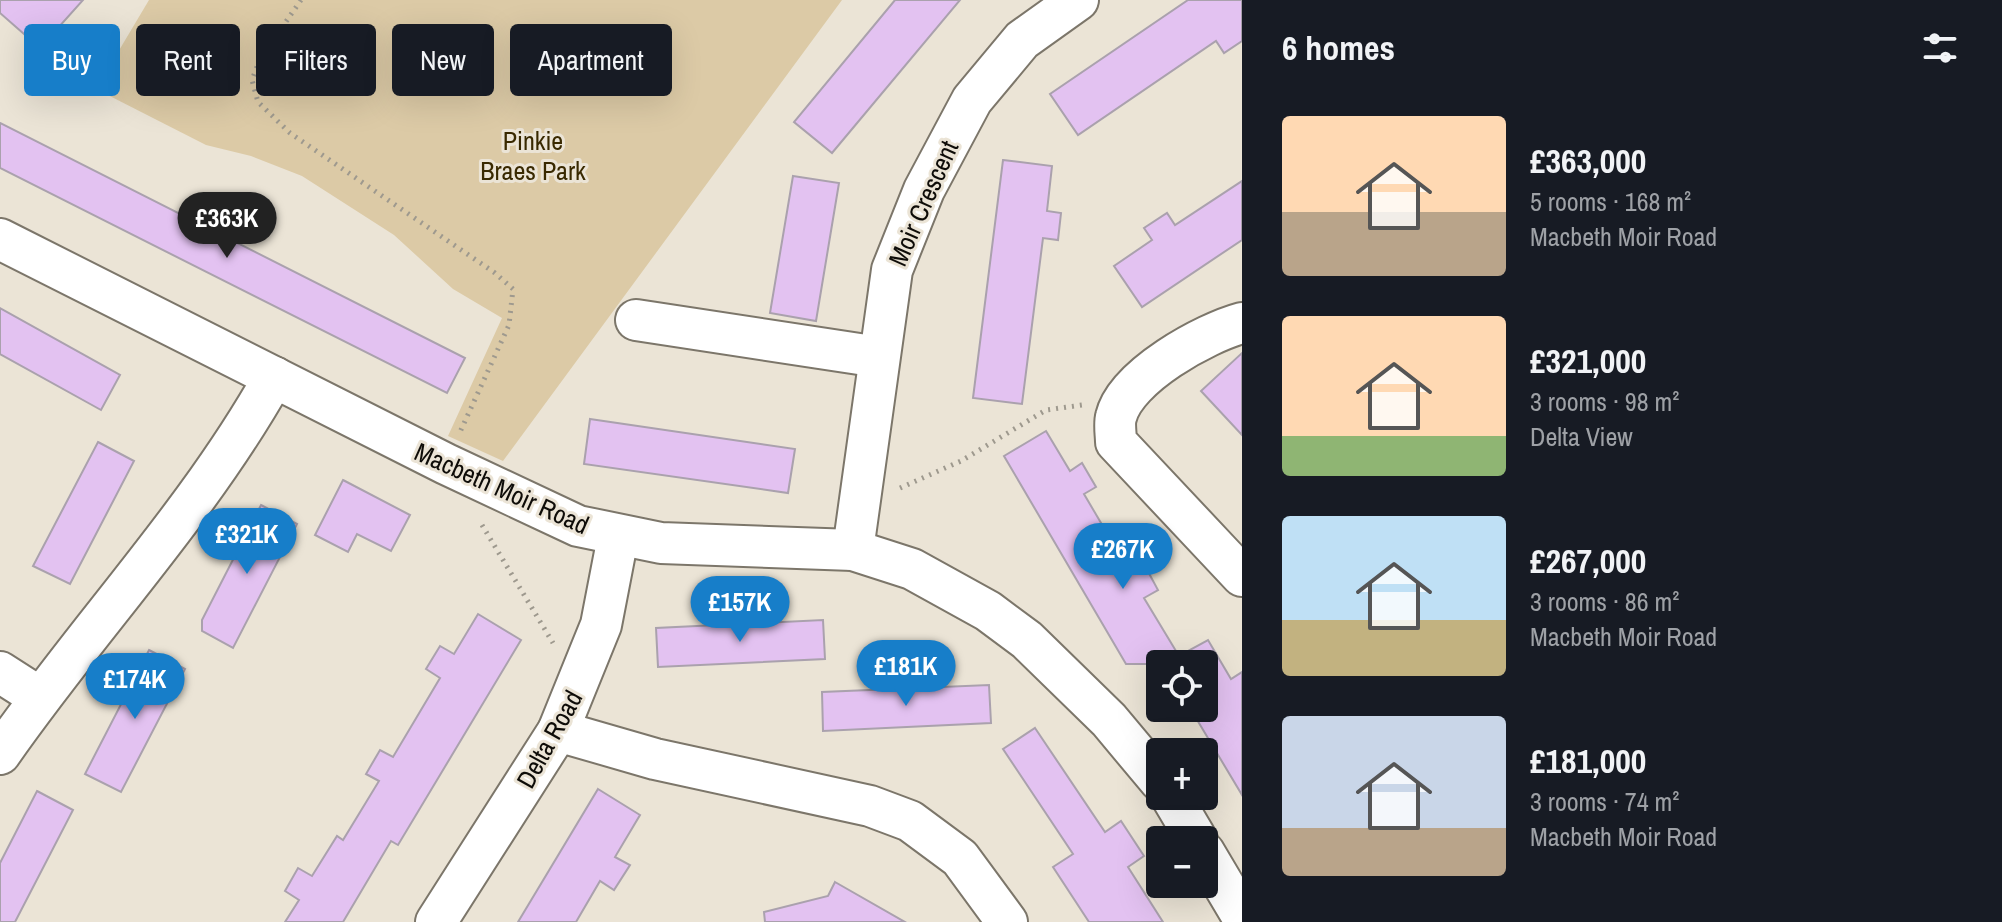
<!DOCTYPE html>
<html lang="en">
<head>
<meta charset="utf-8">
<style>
  body { margin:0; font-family:"Archivo Narrow",sans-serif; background:#242831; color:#f1f3f6; height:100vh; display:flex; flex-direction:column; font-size:30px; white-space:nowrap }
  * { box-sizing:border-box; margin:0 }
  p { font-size:26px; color:#9ea1a6 }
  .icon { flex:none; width:44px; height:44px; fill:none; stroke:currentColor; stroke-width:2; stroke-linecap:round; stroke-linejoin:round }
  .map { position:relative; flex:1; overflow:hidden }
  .panel { display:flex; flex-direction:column; background:#171b24; width:760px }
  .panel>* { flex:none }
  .banner { position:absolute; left:24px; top:24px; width:760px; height:72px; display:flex; gap:16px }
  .tools { position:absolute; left:1146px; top:650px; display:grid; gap:16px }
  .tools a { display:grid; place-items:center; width:72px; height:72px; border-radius:8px; background:#171b24; box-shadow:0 8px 32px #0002; font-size:40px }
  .price { position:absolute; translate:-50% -68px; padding:0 18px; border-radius:28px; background:#177ec9; color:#fff; font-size:26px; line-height:52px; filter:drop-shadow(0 2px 4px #0008) }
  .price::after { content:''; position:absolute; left:50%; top:48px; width:24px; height:18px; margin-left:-12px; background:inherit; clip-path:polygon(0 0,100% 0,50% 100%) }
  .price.on { background:#222; color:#fff }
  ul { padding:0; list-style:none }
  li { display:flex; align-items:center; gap:24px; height:200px; padding:0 40px }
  li span { display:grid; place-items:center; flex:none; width:224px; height:160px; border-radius:8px; color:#555 }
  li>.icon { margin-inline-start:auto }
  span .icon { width:96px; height:96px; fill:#fffc; stroke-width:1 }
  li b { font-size:34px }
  h2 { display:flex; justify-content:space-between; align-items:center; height:96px; padding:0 40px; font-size:34px }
  .chip { padding:0 28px; border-radius:8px; background:#171b24; box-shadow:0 8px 32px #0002; font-size:28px; line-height:72px }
  .chip.on { background:#177ec9; color:#fff }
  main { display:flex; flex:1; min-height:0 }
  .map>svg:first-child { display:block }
  .green { fill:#dccaa6 }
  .building { fill:#e3c2f1; stroke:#aaa1ad; stroke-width:2 }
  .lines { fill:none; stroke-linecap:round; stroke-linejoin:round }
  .minor-casing { stroke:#7c766a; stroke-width:44 }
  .path { stroke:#9e998e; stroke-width:5; stroke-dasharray:2 6; stroke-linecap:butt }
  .minor { stroke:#fff; stroke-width:40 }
  .labels { text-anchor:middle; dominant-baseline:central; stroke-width:6; stroke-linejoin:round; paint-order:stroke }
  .park-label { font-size:26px; fill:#392900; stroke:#ebe4d6 }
  .street-label { font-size:26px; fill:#0e0c08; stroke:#ebe4d6 }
</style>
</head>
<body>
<main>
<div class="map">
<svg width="1242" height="922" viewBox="0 0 1242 922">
  <rect width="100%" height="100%" fill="#ebe4d6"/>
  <path class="green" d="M149,0H842L503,461L448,436L502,318L453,289L394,235L302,176L251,156L206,145L96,89Z"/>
  <g class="building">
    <path d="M0,0H83L40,48L0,13Z"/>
    <path d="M895,0H960L832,153L794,122Z"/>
    <path d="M1188,0H1242V41L1224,53L1216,41L1078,135L1050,94Z"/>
    <path d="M0,123L465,358L447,393L0,168Z"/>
    <path d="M1003,160L1052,166L1047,211L1061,213L1058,240L1043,238L1022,404L973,398Z"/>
    <path d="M793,176L839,183L816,321L770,313Z"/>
    <path d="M1242,181V240L1142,307L1114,266L1152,240L1144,228L1167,213L1175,225Z"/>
    <path d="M0,308L120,375L101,410L0,354Z"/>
    <path d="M1242,353V435L1201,391Z"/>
    <path d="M590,419L795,449L788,493L584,464Z"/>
    <path d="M1046,431L1070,471L1082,463L1096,487L1084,494L1131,574L1145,566L1158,590L1144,598L1179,656L1208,640L1231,679L1242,672V795L1190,708H1204V664H1126L1004,456Z"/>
    <path d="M98,442L134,461L70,584L33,566Z"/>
    <path d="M343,480L410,515L391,551L357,534L348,552L315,535Z"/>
    <path d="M261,505L297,524L233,648L202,631V620Z"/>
    <path d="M478,614L521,640L398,845L391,841L343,922H285L299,900L285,891L298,868L312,876L337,836L343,840L379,781L366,774L380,750L393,757L440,678L426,669L440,646L454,654Z"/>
    <path d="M823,620L825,659L658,667L656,628Z"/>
    <path d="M149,650L185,669L121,792L85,774Z"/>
    <path d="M989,685L991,723L823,731L822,692Z"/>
    <path d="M1035,728L1105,832L1121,821L1144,856L1128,867L1163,922H1089L1053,867L1073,854L1003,749Z"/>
    <path d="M598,789L640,815L615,857L630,865L614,890L600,881L576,922H518Z"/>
    <path d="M37,791L73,810L15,922H0V863Z"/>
    <path d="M835,882L905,922H765L764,912L828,896Z"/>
  </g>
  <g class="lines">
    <defs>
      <g id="minor">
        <path d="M0,239L446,464L578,526L661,543L853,550L912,569L988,611L1027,640L1109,720L1160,781"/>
        <path d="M636,320L879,357"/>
        <path d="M1242,323C1205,333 1126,376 1116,417C1114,424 1116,435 1116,442L1242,576"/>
        <path d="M853,550L892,270L924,190L972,100L1022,40L1078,0"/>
        <path d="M0,672L39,697"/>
        <path d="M558,731L655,759L870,806L910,821L960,858L1007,922"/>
        <path d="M0,754C89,626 198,513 274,377"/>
        <path d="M1171,796L1197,840"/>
        <path d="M1204,852L1242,916"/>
        <path d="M436,922L558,731L601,625L618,537"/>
      </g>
    </defs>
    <use href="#minor" class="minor-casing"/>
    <g class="path">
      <path d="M301,0L260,59L252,80L258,102L290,133L495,273L513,289L509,325L460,432"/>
      <path d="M900,488L961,461L1046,410L1082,405"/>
      <path d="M482,525L553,643"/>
    </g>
    <use href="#minor" class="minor"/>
  </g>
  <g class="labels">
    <g class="park-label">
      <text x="533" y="140">Pinkie<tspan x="533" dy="30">Braes Park</tspan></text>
    </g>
    <g class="street-label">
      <text transform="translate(923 203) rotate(-66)">Moir Crescent</text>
      <text transform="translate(502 488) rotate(24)">Macbeth Moir Road</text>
      <text transform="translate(549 739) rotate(-61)">Delta Road</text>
    </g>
  </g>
</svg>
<div class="tools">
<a><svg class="icon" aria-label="locate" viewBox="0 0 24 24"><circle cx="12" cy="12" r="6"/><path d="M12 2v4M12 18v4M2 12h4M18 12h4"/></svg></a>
<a>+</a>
<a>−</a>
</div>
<b class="price on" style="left:227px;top:260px">£363K</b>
<b class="price" style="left:247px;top:576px">£321K</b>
<b class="price" style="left:1123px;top:591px">£267K</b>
<b class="price" style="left:740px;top:644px">£157K</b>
<b class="price" style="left:906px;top:708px">£181K</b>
<b class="price" style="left:135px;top:721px">£174K</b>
<div class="banner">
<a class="chip on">Buy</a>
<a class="chip">Rent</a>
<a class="chip">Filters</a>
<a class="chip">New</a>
<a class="chip">Apartment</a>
</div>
</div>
<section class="panel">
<h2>6 homes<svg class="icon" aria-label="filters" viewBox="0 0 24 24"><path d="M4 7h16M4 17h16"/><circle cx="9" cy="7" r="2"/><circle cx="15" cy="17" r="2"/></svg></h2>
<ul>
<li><span style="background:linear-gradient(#ffd9b3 60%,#b9a48a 0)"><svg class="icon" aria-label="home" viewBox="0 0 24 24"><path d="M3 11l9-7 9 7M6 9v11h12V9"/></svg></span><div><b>£363,000</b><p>5 rooms · 168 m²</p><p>Macbeth Moir Road</p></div></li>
<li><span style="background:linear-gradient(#ffd9b3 75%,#8fb573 0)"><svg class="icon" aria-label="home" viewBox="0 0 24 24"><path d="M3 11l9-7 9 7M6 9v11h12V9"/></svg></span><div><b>£321,000</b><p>3 rooms · 98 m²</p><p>Delta View</p></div></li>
<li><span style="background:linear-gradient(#bfe0f5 65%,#c2b280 0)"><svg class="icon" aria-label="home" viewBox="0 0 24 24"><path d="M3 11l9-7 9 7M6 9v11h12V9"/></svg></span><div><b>£267,000</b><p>3 rooms · 86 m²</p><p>Macbeth Moir Road</p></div></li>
<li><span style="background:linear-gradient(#c9d6e8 70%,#b9a48a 0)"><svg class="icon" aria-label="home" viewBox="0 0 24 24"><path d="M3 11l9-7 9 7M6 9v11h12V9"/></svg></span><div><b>£181,000</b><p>3 rooms · 74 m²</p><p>Macbeth Moir Road</p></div></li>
</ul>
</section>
</main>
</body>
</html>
